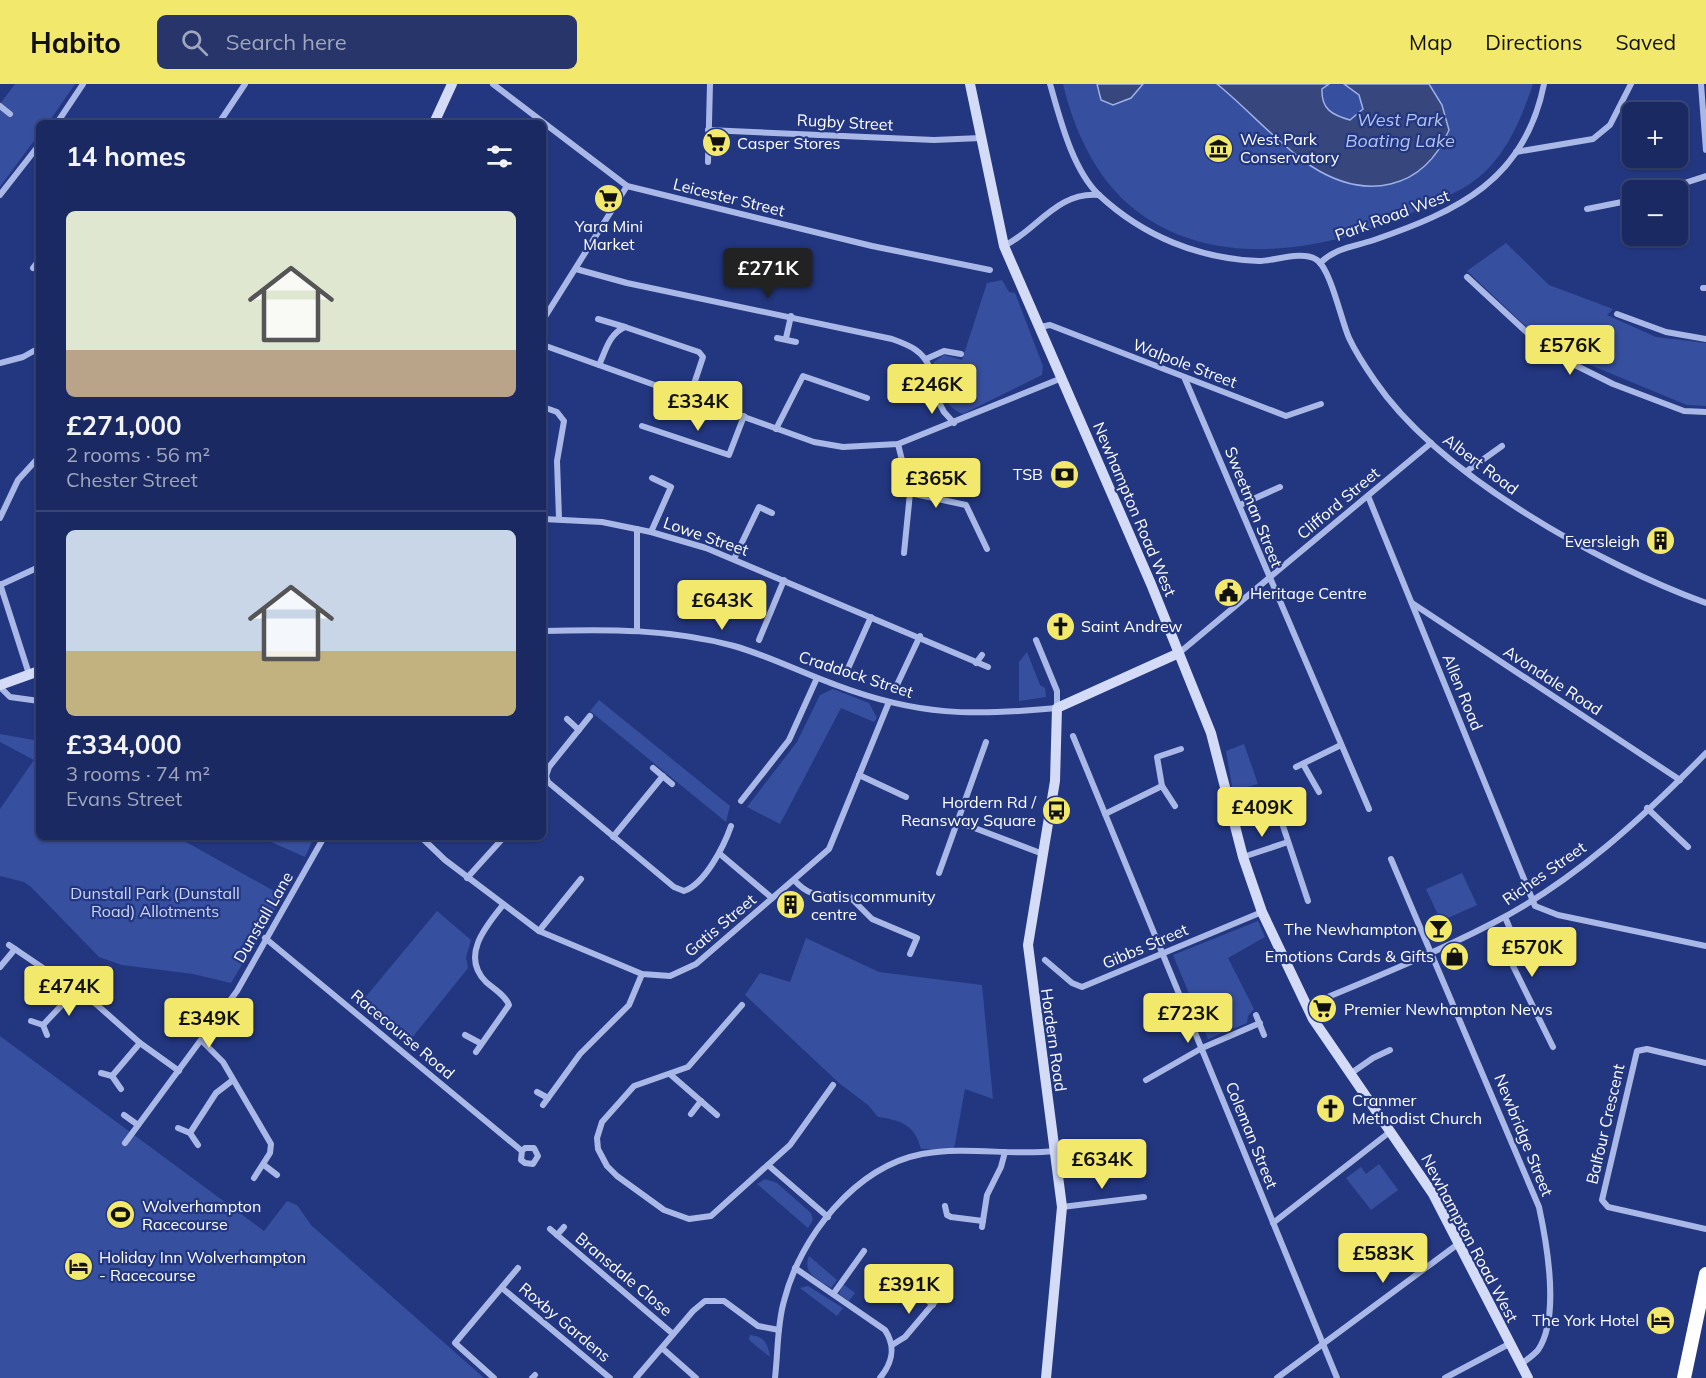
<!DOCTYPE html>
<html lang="en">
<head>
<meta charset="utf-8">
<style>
  body { margin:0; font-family:Mulish,sans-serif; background:#27356a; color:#f1f3f6; height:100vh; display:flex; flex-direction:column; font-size:22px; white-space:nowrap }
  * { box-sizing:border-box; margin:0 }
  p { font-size:20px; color:#9fa6bd }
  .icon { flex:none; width:33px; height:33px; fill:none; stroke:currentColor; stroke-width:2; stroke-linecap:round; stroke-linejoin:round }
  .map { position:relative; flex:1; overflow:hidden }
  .sheet { position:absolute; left:36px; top:36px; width:510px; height:720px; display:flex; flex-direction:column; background:#1a2961; border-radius:9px; box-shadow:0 2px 4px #0004,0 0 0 2px #384576 }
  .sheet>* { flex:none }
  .fabs { position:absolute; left:1622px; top:18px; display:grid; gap:12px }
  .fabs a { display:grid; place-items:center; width:66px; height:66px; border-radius:9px; background:#1a2961; box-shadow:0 2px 4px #0004,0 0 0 2px #384576; font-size:30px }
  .price { position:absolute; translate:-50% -51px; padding:0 14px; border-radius:6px; background:#f2e96c; color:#111; font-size:20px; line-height:39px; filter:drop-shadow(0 2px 3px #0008) }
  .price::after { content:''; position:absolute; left:50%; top:36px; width:18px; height:14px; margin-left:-9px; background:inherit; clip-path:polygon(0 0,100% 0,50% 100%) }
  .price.current { background:#222; color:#fff }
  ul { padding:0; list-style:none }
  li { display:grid; align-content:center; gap:12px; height:318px; padding:0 30px }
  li+li { border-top:2px solid #384576 }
  li span { display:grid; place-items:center; height:186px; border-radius:9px; color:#555 }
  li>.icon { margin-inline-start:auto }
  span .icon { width:108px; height:108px; fill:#fffc; stroke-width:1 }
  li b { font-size:26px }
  h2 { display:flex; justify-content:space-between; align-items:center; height:72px; padding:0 30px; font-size:26px }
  header { display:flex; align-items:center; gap:36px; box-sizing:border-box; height:84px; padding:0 30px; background:#f2e96c; color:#111 }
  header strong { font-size:28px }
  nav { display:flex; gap:33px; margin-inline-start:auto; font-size:21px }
  .search { width:420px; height:54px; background:#27356a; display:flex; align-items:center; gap:15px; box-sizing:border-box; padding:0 21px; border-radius:9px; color:#9fa6bd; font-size:22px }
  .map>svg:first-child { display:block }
  .green { fill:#374f9f }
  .water { fill:#37467d; stroke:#9db0e8; stroke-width:1.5 }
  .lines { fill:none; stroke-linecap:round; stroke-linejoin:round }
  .street { stroke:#a9b8e7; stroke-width:6 }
  .secondary { stroke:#d3dbf6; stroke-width:10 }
  .highway { stroke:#fff; stroke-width:14 }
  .labels { text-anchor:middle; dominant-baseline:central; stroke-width:4.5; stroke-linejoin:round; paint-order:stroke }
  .street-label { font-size:16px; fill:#fff; stroke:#233781 }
  .poi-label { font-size:16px; fill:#fff; stroke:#233781; text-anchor:start }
  .park-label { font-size:16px; fill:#cdd6f6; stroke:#233781 }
  .water-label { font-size:18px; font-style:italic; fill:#b5c3ef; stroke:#233781 }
</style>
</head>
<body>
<header>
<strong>Habito</strong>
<div class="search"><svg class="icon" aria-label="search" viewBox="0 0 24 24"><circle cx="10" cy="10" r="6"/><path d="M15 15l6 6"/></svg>Search here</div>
<nav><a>Map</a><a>Directions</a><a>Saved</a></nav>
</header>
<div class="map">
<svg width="1706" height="1294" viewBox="0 0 1706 1294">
  <rect width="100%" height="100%" fill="#233781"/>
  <g class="green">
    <path d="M15,0H75L48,39H39V50L0,103V20Z"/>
    <path d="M1063,0H1533C1522,33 1507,70 1479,93C1465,105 1447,112 1431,120C1346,162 1230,190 1145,133C1100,103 1075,51 1063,0Z"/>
    <path d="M1506,159L1549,201L1613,225L1607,231L1656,253L1706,259V322L1687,321L1549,264L1467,187Z"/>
    <path d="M1002,196L1009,208L1015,209L1043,282L1042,291L963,330C945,324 930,297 934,278L944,271L962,276L987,199Z"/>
    <path d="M1027,568L1040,601L1045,604L1046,613L1019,617V578Z"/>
    <path d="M833,605L869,619L877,634L874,638L841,624L780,740L747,723L797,658L820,611Z"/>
    <path d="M599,616L730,722L726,738L590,627Z"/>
    <path d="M0,650L39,657V753H177L283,812L231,899L193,890L122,881L99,873L31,803L24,798L0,792V725L34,676L0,658Z"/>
    <path d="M1244,660L1258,700L1233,707L1226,667Z"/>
    <path d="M260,753H314L305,773Z"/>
    <path d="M1462,789L1477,821L1441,837L1426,805Z"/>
    <path d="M437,827L471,856L466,873L468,884L407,960L359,921Z"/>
    <path d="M1258,837L1265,853L1228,874L1254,925L1248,932L1247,939L1208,955L1173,871Z"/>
    <path d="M806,854L879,888L982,901L993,1015L965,1005L954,1065H921C915,1041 901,1036 878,1033L868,1021L839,999L745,911L760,889L790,898Z"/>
    <path d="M0,952L264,1147L287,1117L297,1121L311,1141L484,1294H0Z"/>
    <path d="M1379,1080L1398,1106L1371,1126L1346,1094L1361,1083L1366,1090Z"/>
    <path d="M765,1095L777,1099L811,1129L813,1136L808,1144L757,1100Z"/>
    <path d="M809,1172L837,1196L831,1204C818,1195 802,1190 809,1172Z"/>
    <path d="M843,1200L855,1209L849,1217L839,1210Z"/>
    <path d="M808,1202L843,1224L837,1232L800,1204Z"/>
    <path d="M750,1251C764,1252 768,1260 770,1273L749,1256Z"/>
  </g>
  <g class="water">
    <path d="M1097,0H1143L1131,14L1113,21L1101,16Z"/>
    <path d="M1217,0H1329L1322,5C1321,25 1332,31 1350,36L1363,25L1359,11L1344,0H1429L1442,21L1449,46C1423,107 1365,117 1311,82C1277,59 1249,26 1217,0Z"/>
  </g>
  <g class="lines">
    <g class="street">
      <path d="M493,0L627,102L872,162L990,186"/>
      <path d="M1050,0C1060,34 1072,85 1099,111C1143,152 1199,175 1259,177C1274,177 1303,166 1317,176C1331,186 1341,236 1349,254C1356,269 1366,284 1375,297C1439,391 1601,481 1706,519"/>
      <path d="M1701,0L1706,66"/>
      <path d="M0,22L10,30"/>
      <path d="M57,39L83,0"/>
      <path d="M131,39L132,38"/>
      <path d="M219,39L245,0"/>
      <path d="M708,46L934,56L981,54"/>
      <path d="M1516,68L1593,55L1610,41L1631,0"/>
      <path d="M708,78L710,0"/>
      <path d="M1663,106L1706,92"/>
      <path d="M0,111L39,61"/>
      <path d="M1587,125L1632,116"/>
      <path d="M1004,162C1037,146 1057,107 1099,111"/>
      <path d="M1320,179C1337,163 1353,163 1374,156C1458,127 1525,96 1544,0"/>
      <path d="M33,184L39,176"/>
      <path d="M576,185L627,199L892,255C909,261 924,267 930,285"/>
      <path d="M1467,193L1547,267L1613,300L1684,327L1706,328"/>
      <path d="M1703,204H1706"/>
      <path d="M1617,230L1666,248L1706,255"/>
      <path d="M598,235L625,243C609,250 606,266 599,281"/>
      <path d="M543,236L627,102"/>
      <path d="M625,243L699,268L703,273L690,312"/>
      <path d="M1040,243L1050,241L1286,332L1321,320"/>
      <path d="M777,254L796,258"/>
      <path d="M786,254L791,232"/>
      <path d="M543,261L814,358L843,363L898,360L1062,294"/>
      <path d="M926,275L944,267L961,270"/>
      <path d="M0,279L23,273L39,264"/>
      <path d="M1185,295L1369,725"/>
      <path d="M933,307L944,328L954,339"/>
      <path d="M543,323L557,328L564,337L557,377L559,434"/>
      <path d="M642,342L729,371L744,332"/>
      <path d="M776,345L803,292L867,314"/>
      <path d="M898,360L910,409L904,469"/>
      <path d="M1467,387L1502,362"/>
      <path d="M910,409L966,421L987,465"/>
      <path d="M1368,412L1535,822L1558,831L1706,862"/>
      <path d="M1240,421L1280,403"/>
      <path d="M0,434L18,396L39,373"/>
      <path d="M543,435L602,438L651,448L706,464L988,583"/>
      <path d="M637,445V545"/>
      <path d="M651,448L671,403L652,394"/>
      <path d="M734,475L759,423L772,429"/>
      <path d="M0,500L29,590"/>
      <path d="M0,501L39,483"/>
      <path d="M1412,519L1680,696"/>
      <path d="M543,547C608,545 671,545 734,562C769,572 802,589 836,601C918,632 972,632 1057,624V607L1036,556"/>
      <path d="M759,556L784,496"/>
      <path d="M1179,569L1431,359"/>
      <path d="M976,579L982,571"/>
      <path d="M846,589L871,533"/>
      <path d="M0,603L10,613L39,617"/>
      <path d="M895,605L920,552"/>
      <path d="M590,632L549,683L546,692L548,698L674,803L684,807C705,800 724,762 731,742"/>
      <path d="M567,635L579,646"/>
      <path d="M1073,652L1337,1294"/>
      <path d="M1303,680L1319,708"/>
      <path d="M1296,683L1341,661"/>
      <path d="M653,684L672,700"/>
      <path d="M859,691L906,713"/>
      <path d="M1272,709L1308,817"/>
      <path d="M741,717L789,656L817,594"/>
      <path d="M1175,722L1162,702L1157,673L1181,665"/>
      <path d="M1647,724L1688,763"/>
      <path d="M1105,730L1162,702"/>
      <path d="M956,737L1043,770"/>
      <path d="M421,753L445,776L539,847L642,890L670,892L696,880L829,765L889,618"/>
      <path d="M613,753L663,692"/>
      <path d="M720,770L772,814"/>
      <path d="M1243,773L1288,758"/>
      <path d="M1391,775L1539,1123C1547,1160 1560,1234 1538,1266C1533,1272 1526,1276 1520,1281"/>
      <path d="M939,789L986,658"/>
      <path d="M467,794L504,753"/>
      <path d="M794,796C814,818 826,808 850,813L872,835L917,854L910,870"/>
      <path d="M1505,833L1516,859L1513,882L1553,963"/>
      <path d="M539,847L581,795"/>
      <path d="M265,854L522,1067L521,1076L525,1079L533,1080L538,1072L534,1064H525L522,1067"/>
      <path d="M9,861L96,920L140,959L179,987"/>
      <path d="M1045,876L1072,899L1082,903L1262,828"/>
      <path d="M0,883L15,865"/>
      <path d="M742,921L688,983L634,1002L602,1038L597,1054L598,1065L607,1082L617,1092L664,1126L689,1135L711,1132L790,1061L833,1001"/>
      <path d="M1306,922C1369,896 1433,870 1493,839C1573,798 1644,733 1706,669"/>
      <path d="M1256,931L1264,951"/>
      <path d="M31,937L43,941L47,951"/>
      <path d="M43,941L75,907"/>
      <path d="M465,951L480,959"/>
      <path d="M201,956L223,978L271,1060L270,1069L254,1094"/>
      <path d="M476,968L509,921C505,911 494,905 486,898C460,872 486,842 503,821"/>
      <path d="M1706,979L1647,965L1637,967L1602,1116L1608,1123L1706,1145"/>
      <path d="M101,989L112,992L121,1005"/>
      <path d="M1350,990L1373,974L1390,966"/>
      <path d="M671,991L717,1031"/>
      <path d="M112,992L140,959"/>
      <path d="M1146,996L1202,964L1260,939"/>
      <path d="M537,1008L548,1014"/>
      <path d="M543,1021L580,970L629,921L642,890"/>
      <path d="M691,1030L701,1017"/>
      <path d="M124,1031L138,1041"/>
      <path d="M178,1044L190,1049L198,1061"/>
      <path d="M190,1049L216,1009L233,996"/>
      <path d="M125,1059L237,907L324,753"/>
      <path d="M264,1081L277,1091"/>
      <path d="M768,1081L828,1133"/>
      <path d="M945,1122L947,1131L951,1133L983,1137"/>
      <path d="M1062,1123L1144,1113"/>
      <path d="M1273,1139L1391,1047"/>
      <path d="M982,1143L987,1111L1001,1083L1005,1068"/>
      <path d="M550,1145L673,1250"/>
      <path d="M557,1151L564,1143"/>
      <path d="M795,1184L885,1246C896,1263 893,1278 880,1294"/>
      <path d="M502,1204L610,1294"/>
      <path d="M834,1209L864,1167"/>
      <path d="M923,1213L933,1221"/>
      <path d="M892,1261L905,1253L938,1214"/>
      <path d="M662,1264L696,1294"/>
      <path d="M494,1294L455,1259L518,1184"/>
      <path d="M532,1294L535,1291"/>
      <path d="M636,1294L693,1227L705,1217H724L758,1242L779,1246"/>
      <path d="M775,1294C778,1269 777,1241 784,1217C800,1153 855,1083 922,1070C966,1062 1012,1072 1055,1067"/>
      <path d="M1277,1294L1458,1160"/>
      <path d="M1445,1294L1509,1260"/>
    </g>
    <g class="secondary">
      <path d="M970,0L1004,162L1151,500L1211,649L1243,773L1262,828L1313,935L1433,1110L1528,1294"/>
      <path d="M434,39L452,0"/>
      <path d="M0,601L39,587"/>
      <path d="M1046,1294L1062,1123L1028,861L1055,697L1057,624L1179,569"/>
    </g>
    <path class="highway" d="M1684,1294L1706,1190"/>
  </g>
  <defs>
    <symbol id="supermarket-disc" viewBox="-11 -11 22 22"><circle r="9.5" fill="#f2e96c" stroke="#233781"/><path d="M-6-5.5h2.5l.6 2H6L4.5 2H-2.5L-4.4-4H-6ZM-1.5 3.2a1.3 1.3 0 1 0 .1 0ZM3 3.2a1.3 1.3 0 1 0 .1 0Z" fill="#111"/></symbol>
    <symbol id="museum-disc" viewBox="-11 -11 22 22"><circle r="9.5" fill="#f2e96c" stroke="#233781"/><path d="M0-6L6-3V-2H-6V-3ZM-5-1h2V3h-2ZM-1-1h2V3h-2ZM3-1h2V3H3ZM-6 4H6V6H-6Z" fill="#111"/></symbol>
    <symbol id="bank-disc" viewBox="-11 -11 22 22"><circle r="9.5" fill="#f2e96c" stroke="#233781"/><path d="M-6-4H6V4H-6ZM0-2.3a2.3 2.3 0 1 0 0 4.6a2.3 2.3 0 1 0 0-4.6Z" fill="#111"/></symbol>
    <symbol id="building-disc" viewBox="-11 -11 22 22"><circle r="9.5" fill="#f2e96c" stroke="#233781"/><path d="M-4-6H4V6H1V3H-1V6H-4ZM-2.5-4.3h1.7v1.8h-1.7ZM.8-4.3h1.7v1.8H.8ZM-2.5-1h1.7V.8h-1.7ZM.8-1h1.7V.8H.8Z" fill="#111"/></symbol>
    <symbol id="civic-disc" viewBox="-11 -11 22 22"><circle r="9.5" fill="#f2e96c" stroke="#233781"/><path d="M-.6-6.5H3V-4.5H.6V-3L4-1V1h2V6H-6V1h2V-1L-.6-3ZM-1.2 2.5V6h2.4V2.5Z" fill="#111"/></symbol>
    <symbol id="church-disc" viewBox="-11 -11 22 22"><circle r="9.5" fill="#f2e96c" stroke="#233781"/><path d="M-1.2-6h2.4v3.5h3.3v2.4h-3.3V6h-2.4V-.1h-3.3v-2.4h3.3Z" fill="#111"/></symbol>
    <symbol id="bus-disc" viewBox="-11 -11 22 22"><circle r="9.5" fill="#f2e96c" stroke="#233781"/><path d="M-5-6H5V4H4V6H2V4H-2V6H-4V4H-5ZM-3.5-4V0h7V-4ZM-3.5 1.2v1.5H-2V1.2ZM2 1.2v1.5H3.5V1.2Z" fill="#111"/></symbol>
    <symbol id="bar-disc" viewBox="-11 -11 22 22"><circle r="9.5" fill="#f2e96c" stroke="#233781"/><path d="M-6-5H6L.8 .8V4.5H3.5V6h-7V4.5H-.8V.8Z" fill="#111"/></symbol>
    <symbol id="shop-disc" viewBox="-11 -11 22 22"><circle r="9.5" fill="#f2e96c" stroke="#233781"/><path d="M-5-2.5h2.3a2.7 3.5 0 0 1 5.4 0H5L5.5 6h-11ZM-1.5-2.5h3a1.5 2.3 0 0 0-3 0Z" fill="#111"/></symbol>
    <symbol id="stadium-disc" viewBox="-11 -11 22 22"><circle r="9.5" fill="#f2e96c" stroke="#233781"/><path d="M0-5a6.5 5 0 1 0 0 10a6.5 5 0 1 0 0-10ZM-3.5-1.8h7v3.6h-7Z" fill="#111"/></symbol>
    <symbol id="hotel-disc" viewBox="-11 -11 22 22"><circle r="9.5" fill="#f2e96c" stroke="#233781"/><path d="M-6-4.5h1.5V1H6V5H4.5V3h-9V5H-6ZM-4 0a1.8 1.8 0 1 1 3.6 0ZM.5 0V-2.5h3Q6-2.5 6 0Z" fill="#111"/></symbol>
  </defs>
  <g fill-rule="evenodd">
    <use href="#supermarket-disc" x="700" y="42" width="33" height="33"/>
    <use href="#museum-disc" x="1202" y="48" width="33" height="33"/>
    <use href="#supermarket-disc" x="592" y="98" width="33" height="33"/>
    <use href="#bank-disc" x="1048" y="374" width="33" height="33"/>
    <use href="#building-disc" x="1644" y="440" width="33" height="33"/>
    <use href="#civic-disc" x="1212" y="492" width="33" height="33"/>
    <use href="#church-disc" x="1044" y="526" width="33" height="33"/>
    <use href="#bus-disc" x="1040" y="710" width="33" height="33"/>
    <use href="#building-disc" x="774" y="804" width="33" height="33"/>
    <use href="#bar-disc" x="1422" y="828" width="33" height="33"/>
    <use href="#shop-disc" x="1438" y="856" width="33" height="33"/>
    <use href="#supermarket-disc" x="1306" y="908" width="33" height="33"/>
    <use href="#church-disc" x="1314" y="1008" width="33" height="33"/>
    <use href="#stadium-disc" x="104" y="1114" width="33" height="33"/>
    <use href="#hotel-disc" x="62" y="1166" width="33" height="33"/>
    <use href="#hotel-disc" x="1644" y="1220" width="33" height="33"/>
  </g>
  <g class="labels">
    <g class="street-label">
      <text transform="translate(845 38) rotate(3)">Rugby Street</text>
      <text transform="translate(729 113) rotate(14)">Leicester Street</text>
      <text transform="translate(1392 131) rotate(-20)">Park Road West</text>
      <text transform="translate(1185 279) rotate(21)">Walpole Street</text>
      <text transform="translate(1481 380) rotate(37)">Albert Road</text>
      <text transform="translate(1338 419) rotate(-40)">Clifford Street</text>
      <text transform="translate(1254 423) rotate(68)">Sweetman Street</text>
      <text transform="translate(1135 425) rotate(67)">Newhampton Road West</text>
      <text transform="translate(706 452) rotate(19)">Lowe Street</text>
      <text transform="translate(856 590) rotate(18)">Craddock Street</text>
      <text transform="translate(1553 596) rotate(33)">Avondale Road</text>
      <text transform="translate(1463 608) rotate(68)">Allen Road</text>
      <text transform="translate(1544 789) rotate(-35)">Riches Street</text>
      <text transform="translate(263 833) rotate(-60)">Dunstall Lane</text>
      <text transform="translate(720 841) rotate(-40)">Gatis Street</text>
      <text transform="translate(1145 862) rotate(-23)">Gibbs Street</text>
      <text transform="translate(403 950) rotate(40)">Racecourse Road</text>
      <text transform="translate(1054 956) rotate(82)">Hordern Road</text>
      <text transform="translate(1605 1040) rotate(-77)">Balfour Crescent</text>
      <text transform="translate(1252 1051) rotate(68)">Coleman Street</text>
      <text transform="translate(1524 1051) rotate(68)">Newbridge Street</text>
      <text transform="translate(1470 1154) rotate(62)">Newhampton Road West</text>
      <text transform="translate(624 1190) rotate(40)">Bransdale Close</text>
      <text transform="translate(565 1238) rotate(40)">Roxby Gardens</text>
    </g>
    <g class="poi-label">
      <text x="1240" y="55">West Park<tspan x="1240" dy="18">Conservatory</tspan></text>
      <text x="737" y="59">Casper Stores</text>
      <text x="609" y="142" text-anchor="middle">Yara Mini<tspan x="609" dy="18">Market</tspan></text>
      <text x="1043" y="390" text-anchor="end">TSB</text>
      <text x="1640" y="457" text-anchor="end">Eversleigh</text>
      <text x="1250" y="509">Heritage Centre</text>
      <text x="1081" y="542">Saint Andrew</text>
      <text x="1036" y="718" text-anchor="end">Hordern Rd /<tspan x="1036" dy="18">Reansway Square</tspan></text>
      <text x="811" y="812">Gatis community<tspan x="811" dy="18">centre</tspan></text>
      <text x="1417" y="845" text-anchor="end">The Newhampton</text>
      <text x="1434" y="872" text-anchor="end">Emotions Cards &amp; Gifts</text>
      <text x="1344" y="925">Premier Newhampton News</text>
      <text x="1352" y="1016">Cranmer<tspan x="1352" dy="18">Methodist Church</tspan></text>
      <text x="142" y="1122">Wolverhampton<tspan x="142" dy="18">Racecourse</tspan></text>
      <text x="99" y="1173">Holiday Inn Wolverhampton<tspan x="99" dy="18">- Racecourse</tspan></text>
      <text x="1639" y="1236" text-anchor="end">The York Hotel</text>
    </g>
    <g class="park-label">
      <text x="155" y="809">Dunstall Park (Dunstall<tspan x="155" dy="18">Road) Allotments</tspan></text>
    </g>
    <g class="water-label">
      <text x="1400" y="35">West Park<tspan x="1400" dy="21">Boating Lake</tspan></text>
    </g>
  </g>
</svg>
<div class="fabs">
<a>+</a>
<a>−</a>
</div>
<b class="price current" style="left:768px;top:215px">£271K</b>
<b class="price" style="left:1570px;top:292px">£576K</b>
<b class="price" style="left:932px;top:331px">£246K</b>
<b class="price" style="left:698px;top:348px">£334K</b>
<b class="price" style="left:936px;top:425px">£365K</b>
<b class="price" style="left:722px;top:547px">£643K</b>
<b class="price" style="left:1262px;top:754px">£409K</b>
<b class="price" style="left:1532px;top:894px">£570K</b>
<b class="price" style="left:69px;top:933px">£474K</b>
<b class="price" style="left:1188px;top:960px">£723K</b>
<b class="price" style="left:209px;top:965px">£349K</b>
<b class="price" style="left:1102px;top:1106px">£634K</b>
<b class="price" style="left:1383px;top:1200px">£583K</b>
<b class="price" style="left:909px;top:1231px">£391K</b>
<section class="sheet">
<h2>14 homes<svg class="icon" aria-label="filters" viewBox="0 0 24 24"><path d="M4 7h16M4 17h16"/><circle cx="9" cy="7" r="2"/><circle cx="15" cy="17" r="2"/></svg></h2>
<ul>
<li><span style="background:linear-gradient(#dfe7d0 75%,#b9a48a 0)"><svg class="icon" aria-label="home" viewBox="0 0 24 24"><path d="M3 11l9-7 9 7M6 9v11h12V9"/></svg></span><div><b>£271,000</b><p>2 rooms · 56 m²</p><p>Chester Street</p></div></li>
<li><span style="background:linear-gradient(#c9d6e8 65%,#c2b280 0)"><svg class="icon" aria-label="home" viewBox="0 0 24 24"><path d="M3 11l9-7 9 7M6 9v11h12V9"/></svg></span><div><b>£334,000</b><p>3 rooms · 74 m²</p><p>Evans Street</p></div></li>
</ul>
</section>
</div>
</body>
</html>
